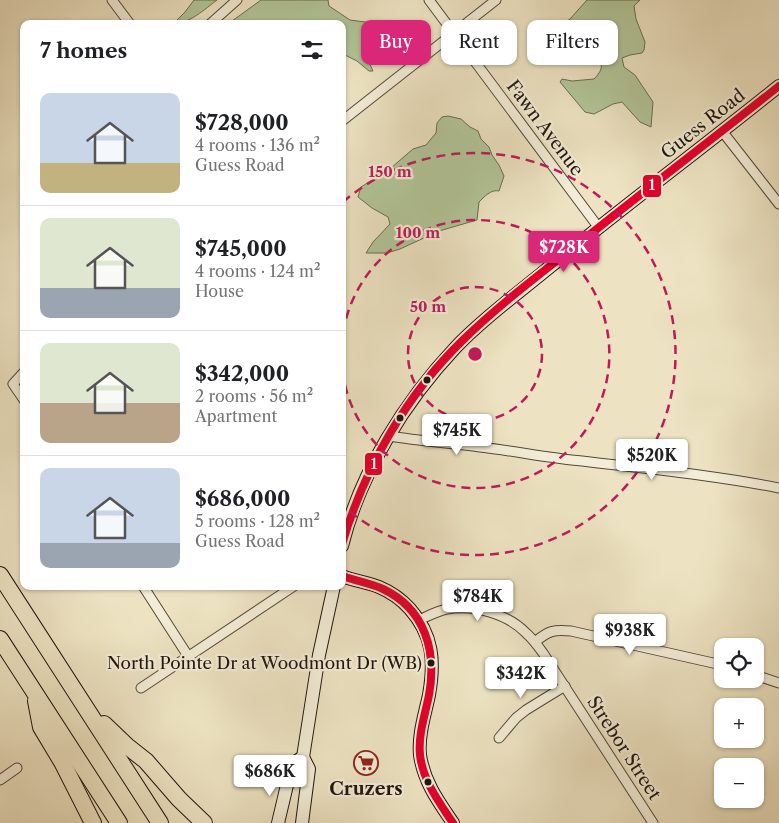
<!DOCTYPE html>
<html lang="en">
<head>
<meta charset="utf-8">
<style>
  body { margin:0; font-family:"Libre Caslon Text",serif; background:#f2f2f2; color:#202124; height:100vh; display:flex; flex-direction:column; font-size:19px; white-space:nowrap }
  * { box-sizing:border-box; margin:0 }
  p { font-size:16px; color:#757577 }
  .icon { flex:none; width:28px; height:28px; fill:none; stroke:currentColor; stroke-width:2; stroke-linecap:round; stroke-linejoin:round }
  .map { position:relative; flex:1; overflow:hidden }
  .details { position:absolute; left:20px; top:20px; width:326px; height:570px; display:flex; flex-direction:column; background:#fff; border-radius:10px; box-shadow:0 1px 4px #0004 }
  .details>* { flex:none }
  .top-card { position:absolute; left:361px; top:20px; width:342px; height:45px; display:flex; gap:10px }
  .controls { position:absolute; left:714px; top:638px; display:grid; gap:10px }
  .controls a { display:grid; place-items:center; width:50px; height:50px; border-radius:10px; background:#fff; box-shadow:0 1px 4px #0004; font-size:25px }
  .price { position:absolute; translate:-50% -42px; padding:0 11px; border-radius:5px; background:#fff; color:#222; font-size:16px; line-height:32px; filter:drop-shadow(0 1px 2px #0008) }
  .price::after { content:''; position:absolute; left:50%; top:30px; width:15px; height:11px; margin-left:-8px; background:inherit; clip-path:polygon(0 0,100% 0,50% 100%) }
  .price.on { background:#db2777; color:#fff }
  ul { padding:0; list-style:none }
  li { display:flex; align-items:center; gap:15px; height:125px; padding:0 20px }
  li+li { border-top:1px solid #e0e0e0 }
  li span { display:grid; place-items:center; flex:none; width:140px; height:100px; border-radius:10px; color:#555 }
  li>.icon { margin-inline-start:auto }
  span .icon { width:60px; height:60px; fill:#fffc; stroke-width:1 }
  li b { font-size:21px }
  h2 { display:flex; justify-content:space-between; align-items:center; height:60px; padding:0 20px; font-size:21px }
  .tag { padding:0 18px; border-radius:10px; background:#fff; box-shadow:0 1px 4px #0004; font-size:18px; line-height:45px }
  .tag.on { background:#db2777; color:#fff }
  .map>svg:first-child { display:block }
  .green { fill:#b2c598; stroke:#686d52 }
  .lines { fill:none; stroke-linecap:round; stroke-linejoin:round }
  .street-casing { stroke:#52483a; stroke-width:11 }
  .secondary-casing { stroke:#1f150d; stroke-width:14 }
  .highway-casing { stroke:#1f150d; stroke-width:18 }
  .street { stroke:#f3edd7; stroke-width:9 }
  .secondary { stroke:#f3edd7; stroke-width:12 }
  .highway { stroke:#ede3c2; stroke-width:16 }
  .bus-1-casing { stroke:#f3edd7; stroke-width:11 }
  .bus-1 { stroke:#e4002b; stroke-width:8 }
  .ring { fill:none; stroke:#c2185b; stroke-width:2.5; stroke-dasharray:9 6 }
  .bus-dot { fill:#1f150d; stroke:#f3edd7; stroke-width:2 }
  .labels { text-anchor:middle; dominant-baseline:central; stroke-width:4.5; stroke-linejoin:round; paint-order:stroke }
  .bus-label { font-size:17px; fill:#1f150d; stroke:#f3edd7; text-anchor:end }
  .street-label { font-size:18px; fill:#1f150d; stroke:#f3edd7 }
  .poi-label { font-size:18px; font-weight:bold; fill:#1f150d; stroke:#f3edd7 }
  .centre { fill:#c2185b; stroke:#f3edd7; stroke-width:2.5 }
  .ring-label { font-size:15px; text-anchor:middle; font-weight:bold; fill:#c2185b; stroke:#f3edd7; stroke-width:4.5; stroke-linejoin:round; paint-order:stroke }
  .line-badge { stroke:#f3edd7; stroke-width:2 }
  .badge-label { font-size:14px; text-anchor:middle; font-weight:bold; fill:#fff }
</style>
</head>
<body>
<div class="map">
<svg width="779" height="823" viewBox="0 0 779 823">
  <rect width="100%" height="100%" fill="#ede3c2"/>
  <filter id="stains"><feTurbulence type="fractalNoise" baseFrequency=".004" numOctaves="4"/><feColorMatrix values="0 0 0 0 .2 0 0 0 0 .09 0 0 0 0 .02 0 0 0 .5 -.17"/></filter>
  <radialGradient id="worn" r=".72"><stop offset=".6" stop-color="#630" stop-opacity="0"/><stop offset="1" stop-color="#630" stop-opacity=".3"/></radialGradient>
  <g class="green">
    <path d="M194,0H217C205,9 189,24 173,24L185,12Z"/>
    <path d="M261,0H328L329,6L350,20L373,23L381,29L369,46L367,58L373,71H369L357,61L343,54L342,24H228Z"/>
    <path d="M587,0H640L634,6L636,19L645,42L644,50L642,53L630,55L622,58L624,67L635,75L653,102L651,127L640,122L622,102L613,104L594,114L585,112L560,82L562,79L572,81L594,79C597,76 600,72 601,69C605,54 575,41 566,33C561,30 558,25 555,21L562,24L570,19Z"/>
    <path d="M448,116L461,119L470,127L478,131L481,139L489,147L492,155L499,165L504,176L499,191C491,189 484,197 479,202L477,220L439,231L400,249L387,253H366L373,242L390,224L388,217L372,208L358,197L361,187L391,168L413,149L426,145L436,133L437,123L442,117Z"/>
  </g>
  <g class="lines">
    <defs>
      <g id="street">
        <path d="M112,0L130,24"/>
        <path d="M429,0L599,228"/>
        <path d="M210,24L237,0"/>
        <path d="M342,121L496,0"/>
        <path d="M722,131L779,204"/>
        <path d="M24,372L13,384L24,400"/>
        <path d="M389,436C420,441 450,443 480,447C515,451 548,458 582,461C648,469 714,475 779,488"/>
        <path d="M143,586L188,656"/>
        <path d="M419,620C428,616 437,611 447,609C473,604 508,614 526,633C533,639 538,646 543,653L653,823"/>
        <path d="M535,642C548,631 554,629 571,631L722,665"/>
        <path d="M755,675L779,683"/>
        <path d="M141,688L294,586"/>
        <path d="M499,738L516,718L526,710L565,686"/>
        <path d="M0,780L17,768"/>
      </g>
      <g id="secondary">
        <path d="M342,546C360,473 405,401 456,347C474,328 495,311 515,295C536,278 556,262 577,245C644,191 712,140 779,86"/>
        <path d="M342,576C354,581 367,582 379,587C391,592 402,600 410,609C433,635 435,661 429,695C425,714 418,735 420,755C424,782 438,801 453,823"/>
        <path d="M278,823L292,764L303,757"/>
        <path d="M302,823L309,769L303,757L319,655L334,586"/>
      </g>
      <g id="highway">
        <path d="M0,575L160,823"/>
        <path d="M0,639L119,823"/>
        <path d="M36,701L41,727L62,762L93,823"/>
        <path d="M104,724L127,746L146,761L179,799L204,823"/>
      </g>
    </defs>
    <use href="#street" class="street-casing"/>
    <use href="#secondary" class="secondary-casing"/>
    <use href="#highway" class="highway-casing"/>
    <use href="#street" class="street"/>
    <use href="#secondary" class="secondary"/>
    <use href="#highway" class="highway"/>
    <defs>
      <g id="bus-1">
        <path d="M342,544C365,467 406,395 464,339C501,303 543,272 583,240C648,188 714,138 779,86"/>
        <path d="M342,576C356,581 370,583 383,589C425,609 437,651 429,695C425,715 418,735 420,755C423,781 439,802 453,823"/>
      </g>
    </defs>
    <use href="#bus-1" class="bus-1-casing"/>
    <use href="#bus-1" class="bus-1"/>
  </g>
  <g class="ring">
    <circle cx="475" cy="354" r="67"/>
    <path d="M343 333A134 134 0 1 1 343 375"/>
    <path d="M343 202A201 201 0 1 1 343 506"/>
  </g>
  <defs>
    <symbol id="supermarket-ring" viewBox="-11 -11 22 22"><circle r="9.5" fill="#f3edd7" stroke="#8f2418" stroke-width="1.5"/><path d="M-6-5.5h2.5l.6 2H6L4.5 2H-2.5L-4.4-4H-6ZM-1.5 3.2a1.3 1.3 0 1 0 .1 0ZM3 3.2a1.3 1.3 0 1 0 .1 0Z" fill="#8f2418"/></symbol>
  </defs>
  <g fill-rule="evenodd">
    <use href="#supermarket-ring" x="352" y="749" width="28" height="28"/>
  </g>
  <g class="bus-dot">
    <circle cx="427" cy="380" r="4.5"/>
    <circle cx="400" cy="418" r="4.5"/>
    <circle cx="431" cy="663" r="4.5"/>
    <circle cx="428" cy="782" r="4.5"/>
  </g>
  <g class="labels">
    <g class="bus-label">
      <text x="422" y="663">North Pointe Dr at Woodmont Dr (WB)</text>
    </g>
    <g class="street-label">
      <text transform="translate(703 124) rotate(-38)">Guess Road</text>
      <text transform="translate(545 128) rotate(53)">Fawn Avenue</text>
      <text transform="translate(624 748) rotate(57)">Strebor Street</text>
    </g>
    <g class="poi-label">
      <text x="366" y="789">Cruzers</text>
    </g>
  </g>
  <circle cx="475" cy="354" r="8" class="centre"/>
  <g class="ring-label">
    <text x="390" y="177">150 m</text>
    <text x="418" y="238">100 m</text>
    <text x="428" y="312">50 m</text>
  </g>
  <g class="line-badge">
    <rect x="642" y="174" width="20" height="24" rx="5" fill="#e4002b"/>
    <rect x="364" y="452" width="19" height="24" rx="5" fill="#e4002b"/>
  </g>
  <g class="badge-label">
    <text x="652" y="190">1</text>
    <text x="374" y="469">1</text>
  </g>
  <rect width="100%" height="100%" filter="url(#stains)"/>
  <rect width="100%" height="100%" fill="url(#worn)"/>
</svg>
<div class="controls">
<a><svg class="icon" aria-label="locate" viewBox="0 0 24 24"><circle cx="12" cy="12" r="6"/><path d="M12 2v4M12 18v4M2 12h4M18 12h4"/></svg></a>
<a>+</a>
<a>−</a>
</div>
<b class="price on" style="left:564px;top:273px">$728K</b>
<b class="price" style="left:457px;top:456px">$745K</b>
<b class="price" style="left:652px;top:481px">$520K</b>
<b class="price" style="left:478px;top:622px">$784K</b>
<b class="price" style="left:630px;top:656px">$938K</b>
<b class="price" style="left:521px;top:699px">$342K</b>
<b class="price" style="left:270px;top:797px">$686K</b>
<div class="top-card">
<a class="tag on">Buy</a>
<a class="tag">Rent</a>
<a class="tag">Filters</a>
</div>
<section class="details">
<h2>7 homes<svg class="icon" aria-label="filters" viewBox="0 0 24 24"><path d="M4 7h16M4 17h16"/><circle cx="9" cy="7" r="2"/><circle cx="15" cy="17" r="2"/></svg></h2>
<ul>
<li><span style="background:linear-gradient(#c9d6e8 70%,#c2b280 0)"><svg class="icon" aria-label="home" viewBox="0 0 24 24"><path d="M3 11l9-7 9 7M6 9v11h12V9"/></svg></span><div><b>$728,000</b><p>4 rooms · 136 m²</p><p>Guess Road</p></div></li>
<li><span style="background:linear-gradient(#dfe7d0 70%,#9aa5b1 0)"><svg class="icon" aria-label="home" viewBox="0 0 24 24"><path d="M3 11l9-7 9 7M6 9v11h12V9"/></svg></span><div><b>$745,000</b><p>4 rooms · 124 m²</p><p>House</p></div></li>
<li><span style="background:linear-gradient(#dfe7d0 60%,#b9a48a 0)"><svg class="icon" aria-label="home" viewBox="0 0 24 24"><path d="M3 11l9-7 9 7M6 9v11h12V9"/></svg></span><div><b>$342,000</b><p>2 rooms · 56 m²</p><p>Apartment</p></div></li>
<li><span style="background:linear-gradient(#c9d6e8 75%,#9aa5b1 0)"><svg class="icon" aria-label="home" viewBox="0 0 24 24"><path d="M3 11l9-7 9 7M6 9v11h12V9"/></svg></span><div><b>$686,000</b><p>5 rooms · 128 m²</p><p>Guess Road</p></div></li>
</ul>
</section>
</div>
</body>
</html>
